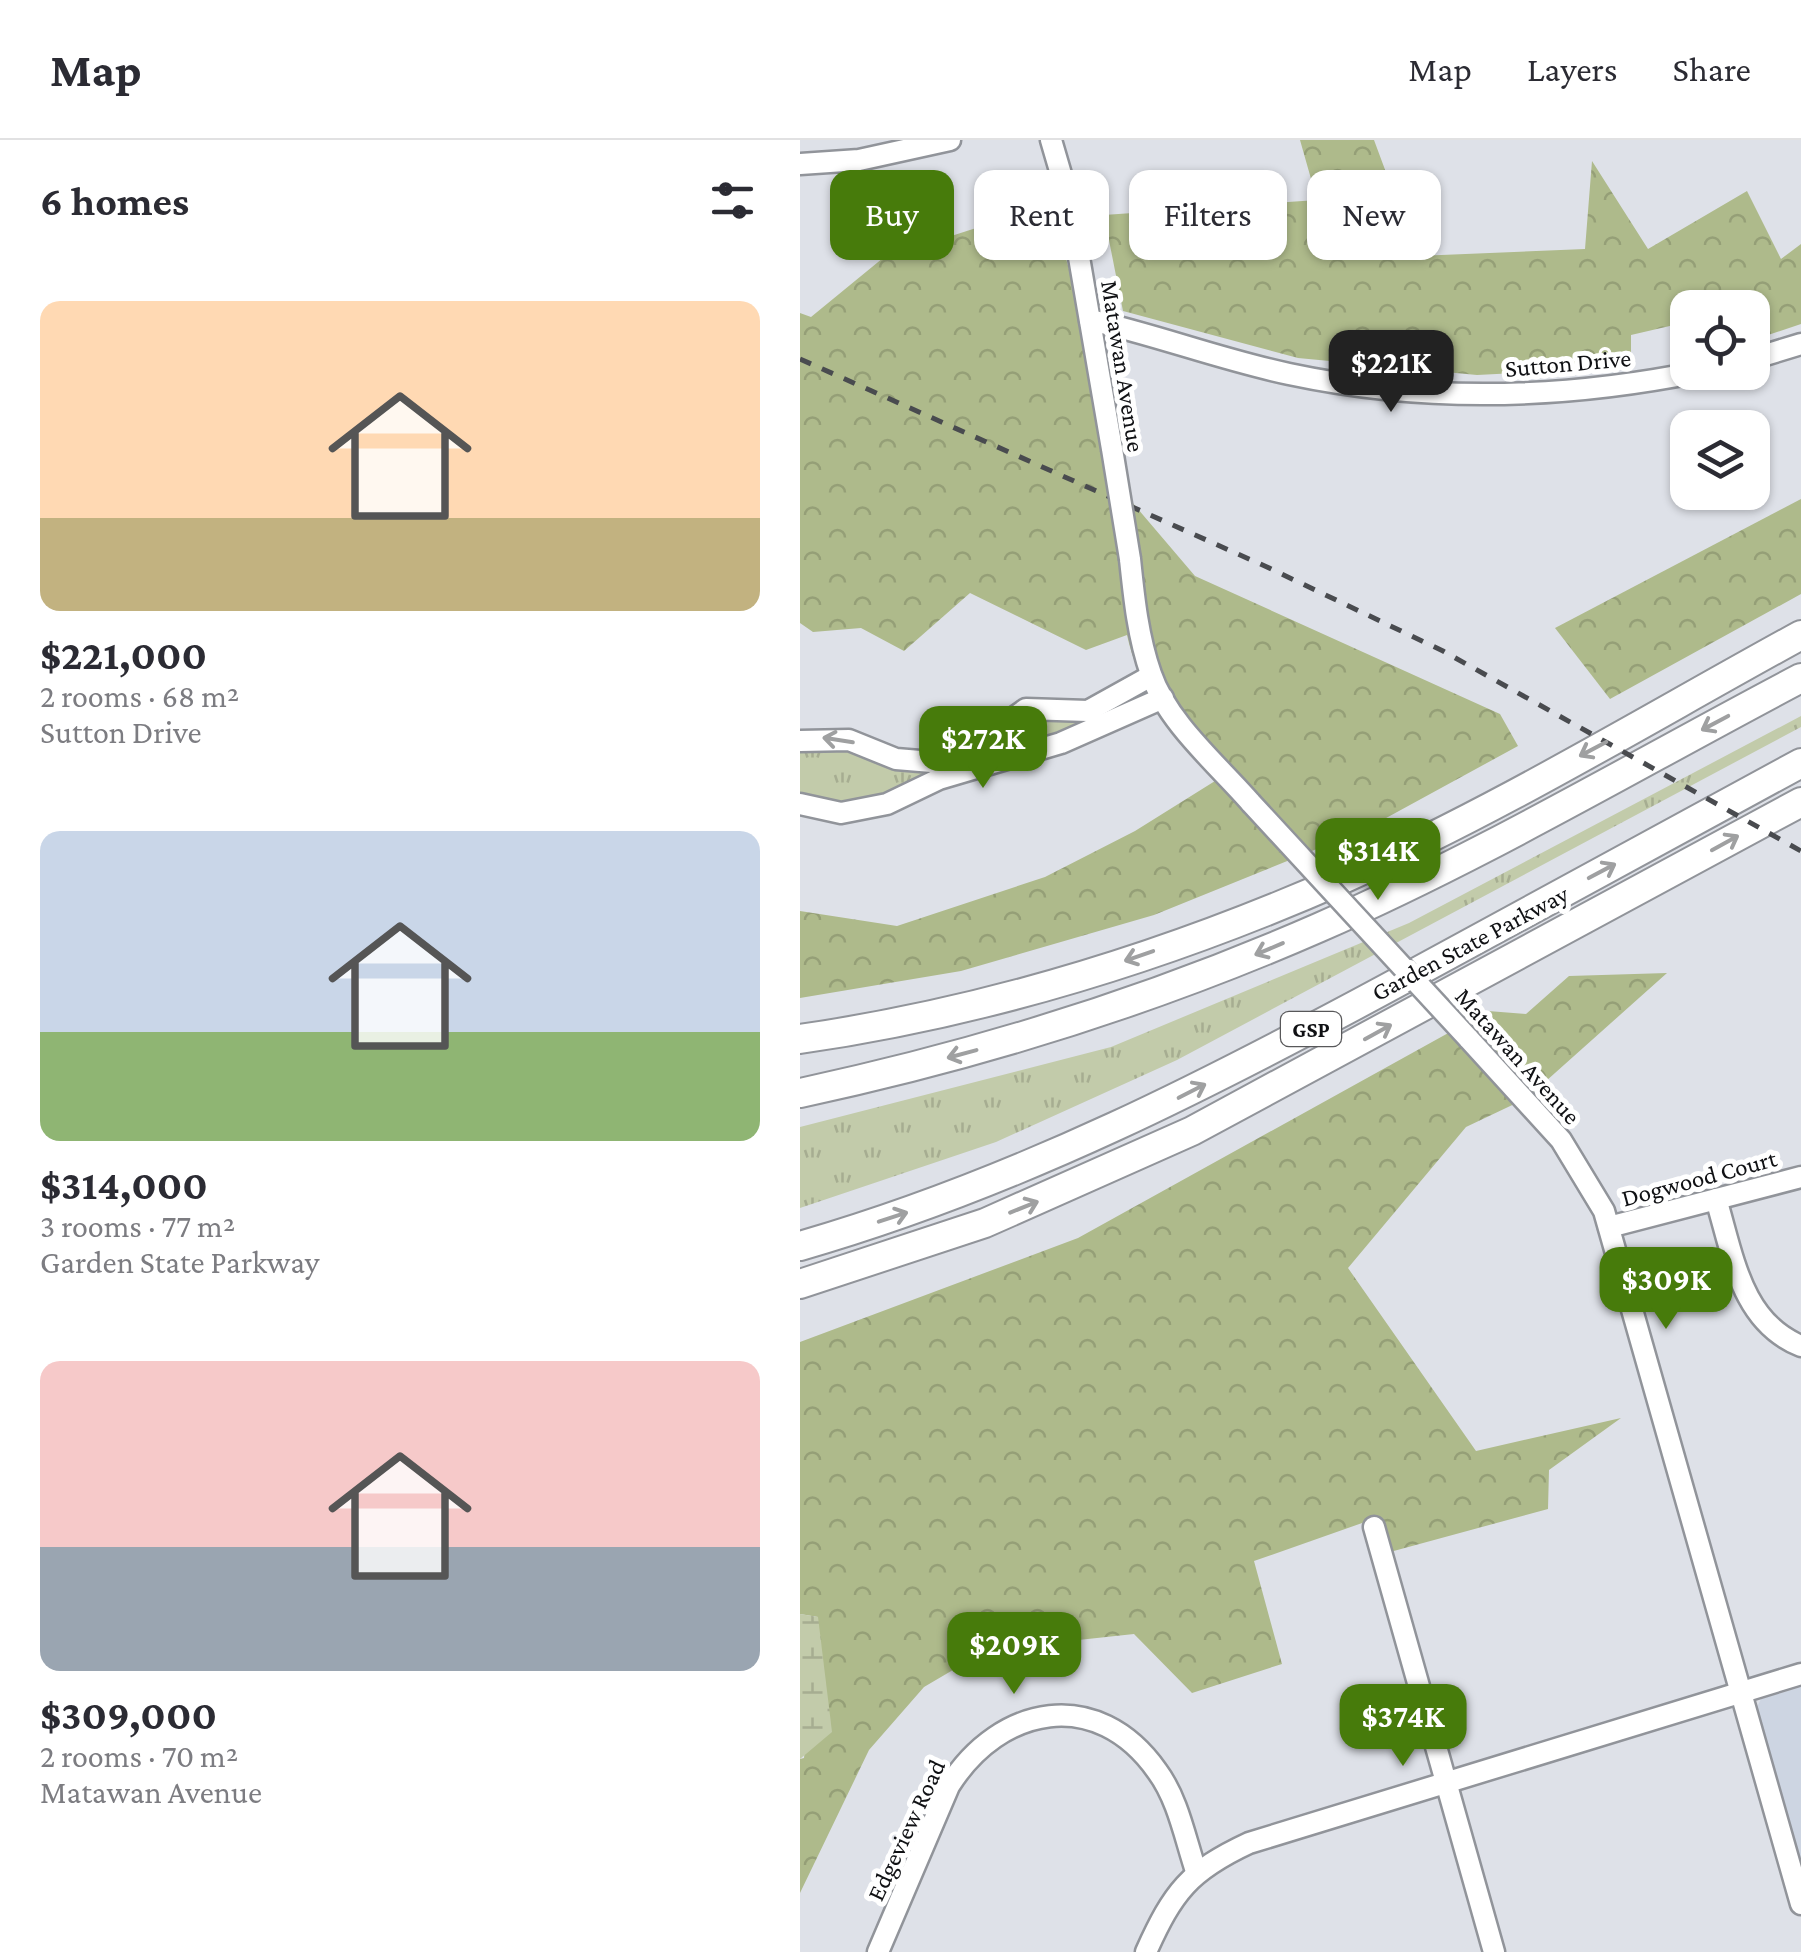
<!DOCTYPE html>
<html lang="en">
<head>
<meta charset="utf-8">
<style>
  body { margin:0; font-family:"Crimson Pro",serif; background:#f2f2f3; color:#2b2b33; height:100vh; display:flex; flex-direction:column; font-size:38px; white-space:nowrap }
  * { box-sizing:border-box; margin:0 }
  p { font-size:32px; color:#7c7c81 }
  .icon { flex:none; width:55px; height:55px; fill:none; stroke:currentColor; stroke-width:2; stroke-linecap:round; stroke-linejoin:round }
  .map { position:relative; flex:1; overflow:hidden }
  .drawer { display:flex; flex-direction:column; background:#fff; width:800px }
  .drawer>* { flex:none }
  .top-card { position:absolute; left:30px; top:30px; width:820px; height:90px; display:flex; gap:20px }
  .fabs { position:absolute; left:870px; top:150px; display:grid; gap:20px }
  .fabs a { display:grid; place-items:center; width:100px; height:100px; border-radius:20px; background:#fff; box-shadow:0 2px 8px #0004; font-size:50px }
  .price { position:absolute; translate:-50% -85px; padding:0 22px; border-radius:20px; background:#477b0b; color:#fff; font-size:32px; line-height:65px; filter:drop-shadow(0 2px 5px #0008) }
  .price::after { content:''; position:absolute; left:50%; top:60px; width:30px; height:22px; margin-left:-15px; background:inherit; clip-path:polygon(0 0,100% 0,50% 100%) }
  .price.on { background:#222; color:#fff }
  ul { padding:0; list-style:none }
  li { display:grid; align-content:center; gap:20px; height:530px; padding:0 40px }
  li span { display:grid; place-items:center; height:310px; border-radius:20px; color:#555 }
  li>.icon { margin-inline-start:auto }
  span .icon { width:180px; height:180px; fill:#fffc; stroke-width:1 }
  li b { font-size:42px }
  h2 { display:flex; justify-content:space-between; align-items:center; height:120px; padding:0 40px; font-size:42px }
  .chip { padding:0 35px; border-radius:20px; background:#fff; box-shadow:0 2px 8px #0004; font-size:35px; line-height:90px }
  .chip.on { background:#477b0b; color:#fff }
  header { display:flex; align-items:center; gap:60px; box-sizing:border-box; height:140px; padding:0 50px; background:#fff; border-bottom:2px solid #e1e1e2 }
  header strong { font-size:48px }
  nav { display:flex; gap:55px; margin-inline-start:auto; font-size:35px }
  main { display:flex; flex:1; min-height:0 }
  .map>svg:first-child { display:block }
  .built { fill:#cdd5e2 }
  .grass { fill:url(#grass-tufts) }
  .forest { fill:url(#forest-crowns) }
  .wetland { fill:url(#wetland-marsh) }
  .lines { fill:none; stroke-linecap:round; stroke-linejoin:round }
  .minor-casing { stroke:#91949a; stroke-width:25 }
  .highway-casing { stroke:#91949a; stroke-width:32 }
  .minor { stroke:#fff; stroke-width:20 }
  .highway { stroke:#fff; stroke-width:28 }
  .rail { stroke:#494b4f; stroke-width:5; stroke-dasharray:12 12; stroke-linecap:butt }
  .minor-bridge-casing { stroke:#91949a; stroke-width:25; stroke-linecap:butt }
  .minor-bridge { stroke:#fff; stroke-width:20 }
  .oneway { stroke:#9fa0a1 }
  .labels { text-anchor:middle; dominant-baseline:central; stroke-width:10; stroke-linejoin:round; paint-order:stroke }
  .shield { fill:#fff; stroke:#58585a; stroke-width:2.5 }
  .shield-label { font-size:22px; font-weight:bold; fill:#101114 }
  .street-label { font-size:25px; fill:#101114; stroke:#fff }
</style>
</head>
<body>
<header>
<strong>Map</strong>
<nav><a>Map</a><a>Layers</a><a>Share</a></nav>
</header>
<main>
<section class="drawer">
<h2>6 homes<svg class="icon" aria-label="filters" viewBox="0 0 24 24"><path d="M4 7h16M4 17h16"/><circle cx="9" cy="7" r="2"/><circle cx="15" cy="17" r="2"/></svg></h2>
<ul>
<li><span style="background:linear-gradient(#ffd9b3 70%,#c2b280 0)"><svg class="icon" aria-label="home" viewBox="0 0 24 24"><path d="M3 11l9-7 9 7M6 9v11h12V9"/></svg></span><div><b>$221,000</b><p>2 rooms · 68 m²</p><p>Sutton Drive</p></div></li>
<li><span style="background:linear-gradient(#c9d6e8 65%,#8fb573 0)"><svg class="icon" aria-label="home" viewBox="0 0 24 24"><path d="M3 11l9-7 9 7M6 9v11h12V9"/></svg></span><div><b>$314,000</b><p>3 rooms · 77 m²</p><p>Garden State Parkway</p></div></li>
<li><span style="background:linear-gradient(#f6c9c9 60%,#9aa5b1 0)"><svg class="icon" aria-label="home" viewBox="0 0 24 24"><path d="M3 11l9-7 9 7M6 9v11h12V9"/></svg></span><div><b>$309,000</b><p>2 rooms · 70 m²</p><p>Matawan Avenue</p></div></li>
</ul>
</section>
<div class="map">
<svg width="1001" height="1812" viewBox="0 0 1001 1812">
  <defs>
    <pattern id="grass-tufts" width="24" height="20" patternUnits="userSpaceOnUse" patternTransform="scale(2.5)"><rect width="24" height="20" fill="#c2cbaa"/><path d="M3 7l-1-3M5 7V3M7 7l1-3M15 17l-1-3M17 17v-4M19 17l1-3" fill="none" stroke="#a6ad91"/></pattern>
    <pattern id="forest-crowns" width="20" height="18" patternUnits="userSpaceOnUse" patternTransform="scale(2.5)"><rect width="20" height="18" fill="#aeba8b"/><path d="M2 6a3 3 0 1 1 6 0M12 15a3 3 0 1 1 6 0" fill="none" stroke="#959f77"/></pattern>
    <pattern id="wetland-marsh" width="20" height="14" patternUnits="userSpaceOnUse" patternTransform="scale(2.5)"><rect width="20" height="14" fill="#c2cbaa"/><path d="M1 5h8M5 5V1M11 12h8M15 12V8" fill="none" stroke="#a6ad91"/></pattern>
  </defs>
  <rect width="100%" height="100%" fill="#dee1e8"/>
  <path class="built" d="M1001,1547V1722L957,1567L961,1559Z"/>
  <g class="grass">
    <path d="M1001,576V587L377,920L196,1002L0,1068V987L311,907L609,783Z"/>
    <path d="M216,578L278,579L280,584L202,610L194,600Z"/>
    <path d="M37,603L68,616L177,613L178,617L100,650L45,666L0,655V608Z"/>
  </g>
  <g class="forest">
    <path d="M500,0H574L617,116L785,109L792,21L848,109L947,51L981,119L1001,104V184L953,200L952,168H888L887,182L831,195V227L677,235L498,218L323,171L304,75L517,60Z"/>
    <path d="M251,64L321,318L326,355L395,436L700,574L718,606L566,689L354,775L161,831L0,858V771L97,786L245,737L335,691L415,641C377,595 340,555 327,495L286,510L170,453L104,511L61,488L13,492L0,483V173L11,177L83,118Z"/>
    <path d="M1001,359V454L810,559L755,488Z"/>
    <path d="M867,833L727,958L666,987L548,1128L676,1311L821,1278L749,1330L748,1369L579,1415L565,1382L454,1421L482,1524L392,1553L334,1494L187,1510L124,1547L69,1610L0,1753V1619L4,1618L18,1477L0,1474V1202L278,1098L688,871L726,874L769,836Z"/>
  </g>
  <path class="wetland" d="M0,1474L18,1477L32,1592L0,1619Z"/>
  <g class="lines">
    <defs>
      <g id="minor">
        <path d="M251,0L270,65L312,309"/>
        <path d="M0,24L59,20L150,0"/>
        <path d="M290,180C357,195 422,220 489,234C625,263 763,259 898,232"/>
        <path d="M952,219L1001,204"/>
        <path d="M330,419C334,458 338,497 351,534C367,582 418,625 451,663"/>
        <path d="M0,601L49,600L96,619L132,622L180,602L226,569L288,571L351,536"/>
        <path d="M0,664L41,673L87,664L139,639L261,603L363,558"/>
        <path d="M668,898L761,1000L804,1071L1001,1764"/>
        <path d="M916,1059C933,1115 941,1182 1001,1206"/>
        <path d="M809,1087L1001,1037"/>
        <path d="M574,1387L694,1812"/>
        <path d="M78,1812L149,1646C200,1565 297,1546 357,1631C378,1659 385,1698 396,1731"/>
        <path d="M346,1812C373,1752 389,1731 449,1703L1001,1534"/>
      </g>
      <g id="highway">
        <path d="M0,899C187,872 373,814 545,738C702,668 851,577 1001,495"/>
        <path d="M0,953C178,915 351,861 518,788C683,716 841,622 1001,538"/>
        <path d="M0,1106C219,1043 416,941 615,833C743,763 872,693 1001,623"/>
        <path d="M0,1144L185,1083L392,991L1001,662"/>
      </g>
    </defs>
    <use href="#minor" class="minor-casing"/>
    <use href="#highway" class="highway-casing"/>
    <use href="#minor" class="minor"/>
    <use href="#highway" class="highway"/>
    <path class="rail" d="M0,219L467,427L643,511L1001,711"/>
    <defs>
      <g id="minor-bridge">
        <path d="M312,309L330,419"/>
        <path d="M451,663L668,898"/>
      </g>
    </defs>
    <use href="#minor-bridge" class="minor-bridge-casing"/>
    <use href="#minor-bridge" class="minor-bridge"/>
  </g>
  <defs><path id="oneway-shaft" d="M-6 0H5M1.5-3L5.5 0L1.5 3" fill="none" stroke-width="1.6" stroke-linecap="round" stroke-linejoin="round" transform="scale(2.5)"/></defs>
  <g class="oneway">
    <use href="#oneway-shaft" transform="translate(915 583) rotate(152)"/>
    <use href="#oneway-shaft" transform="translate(38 600) rotate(-171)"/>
    <use href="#oneway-shaft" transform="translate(793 609) rotate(152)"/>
    <use href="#oneway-shaft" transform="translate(925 703) rotate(-29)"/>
    <use href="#oneway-shaft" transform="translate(802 731) rotate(-28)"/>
    <use href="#oneway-shaft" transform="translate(469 809) rotate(157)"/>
    <use href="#oneway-shaft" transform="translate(339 816) rotate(161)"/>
    <use href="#oneway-shaft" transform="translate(578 892) rotate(-29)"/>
    <use href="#oneway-shaft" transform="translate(162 914) rotate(165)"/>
    <use href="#oneway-shaft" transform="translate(392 951) rotate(-27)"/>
    <use href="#oneway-shaft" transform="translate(224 1067) rotate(-22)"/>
    <use href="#oneway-shaft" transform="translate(93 1077) rotate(-18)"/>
  </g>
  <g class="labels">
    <rect class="shield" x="481" y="872" width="60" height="34" rx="8"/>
    <g class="shield-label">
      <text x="511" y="889">GSP</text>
    </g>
    <g class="street-label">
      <text transform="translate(768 223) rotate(-5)">Sutton Drive</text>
      <text transform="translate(323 226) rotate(81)">Matawan Avenue</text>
      <text transform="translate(670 803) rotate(-28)">Garden State Parkway</text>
      <text transform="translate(718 916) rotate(48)">Matawan Avenue</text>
      <text transform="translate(899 1038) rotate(-15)">Dogwood Court</text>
      <text transform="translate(106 1690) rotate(-65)">Edgeview Road</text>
    </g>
  </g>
</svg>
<div class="fabs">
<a><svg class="icon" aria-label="locate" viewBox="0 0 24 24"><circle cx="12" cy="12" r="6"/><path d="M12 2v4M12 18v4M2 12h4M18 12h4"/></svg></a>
<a><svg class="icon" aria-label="layers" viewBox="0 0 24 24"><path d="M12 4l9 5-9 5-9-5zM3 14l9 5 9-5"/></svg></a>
</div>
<b class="price on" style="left:591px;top:275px">$221K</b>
<b class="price" style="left:183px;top:651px">$272K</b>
<b class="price" style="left:578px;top:763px">$314K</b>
<b class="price" style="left:866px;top:1192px">$309K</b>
<b class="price" style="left:214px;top:1557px">$209K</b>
<b class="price" style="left:603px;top:1629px">$374K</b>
<div class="top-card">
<a class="chip on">Buy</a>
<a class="chip">Rent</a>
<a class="chip">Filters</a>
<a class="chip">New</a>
</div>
</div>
</main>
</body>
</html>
